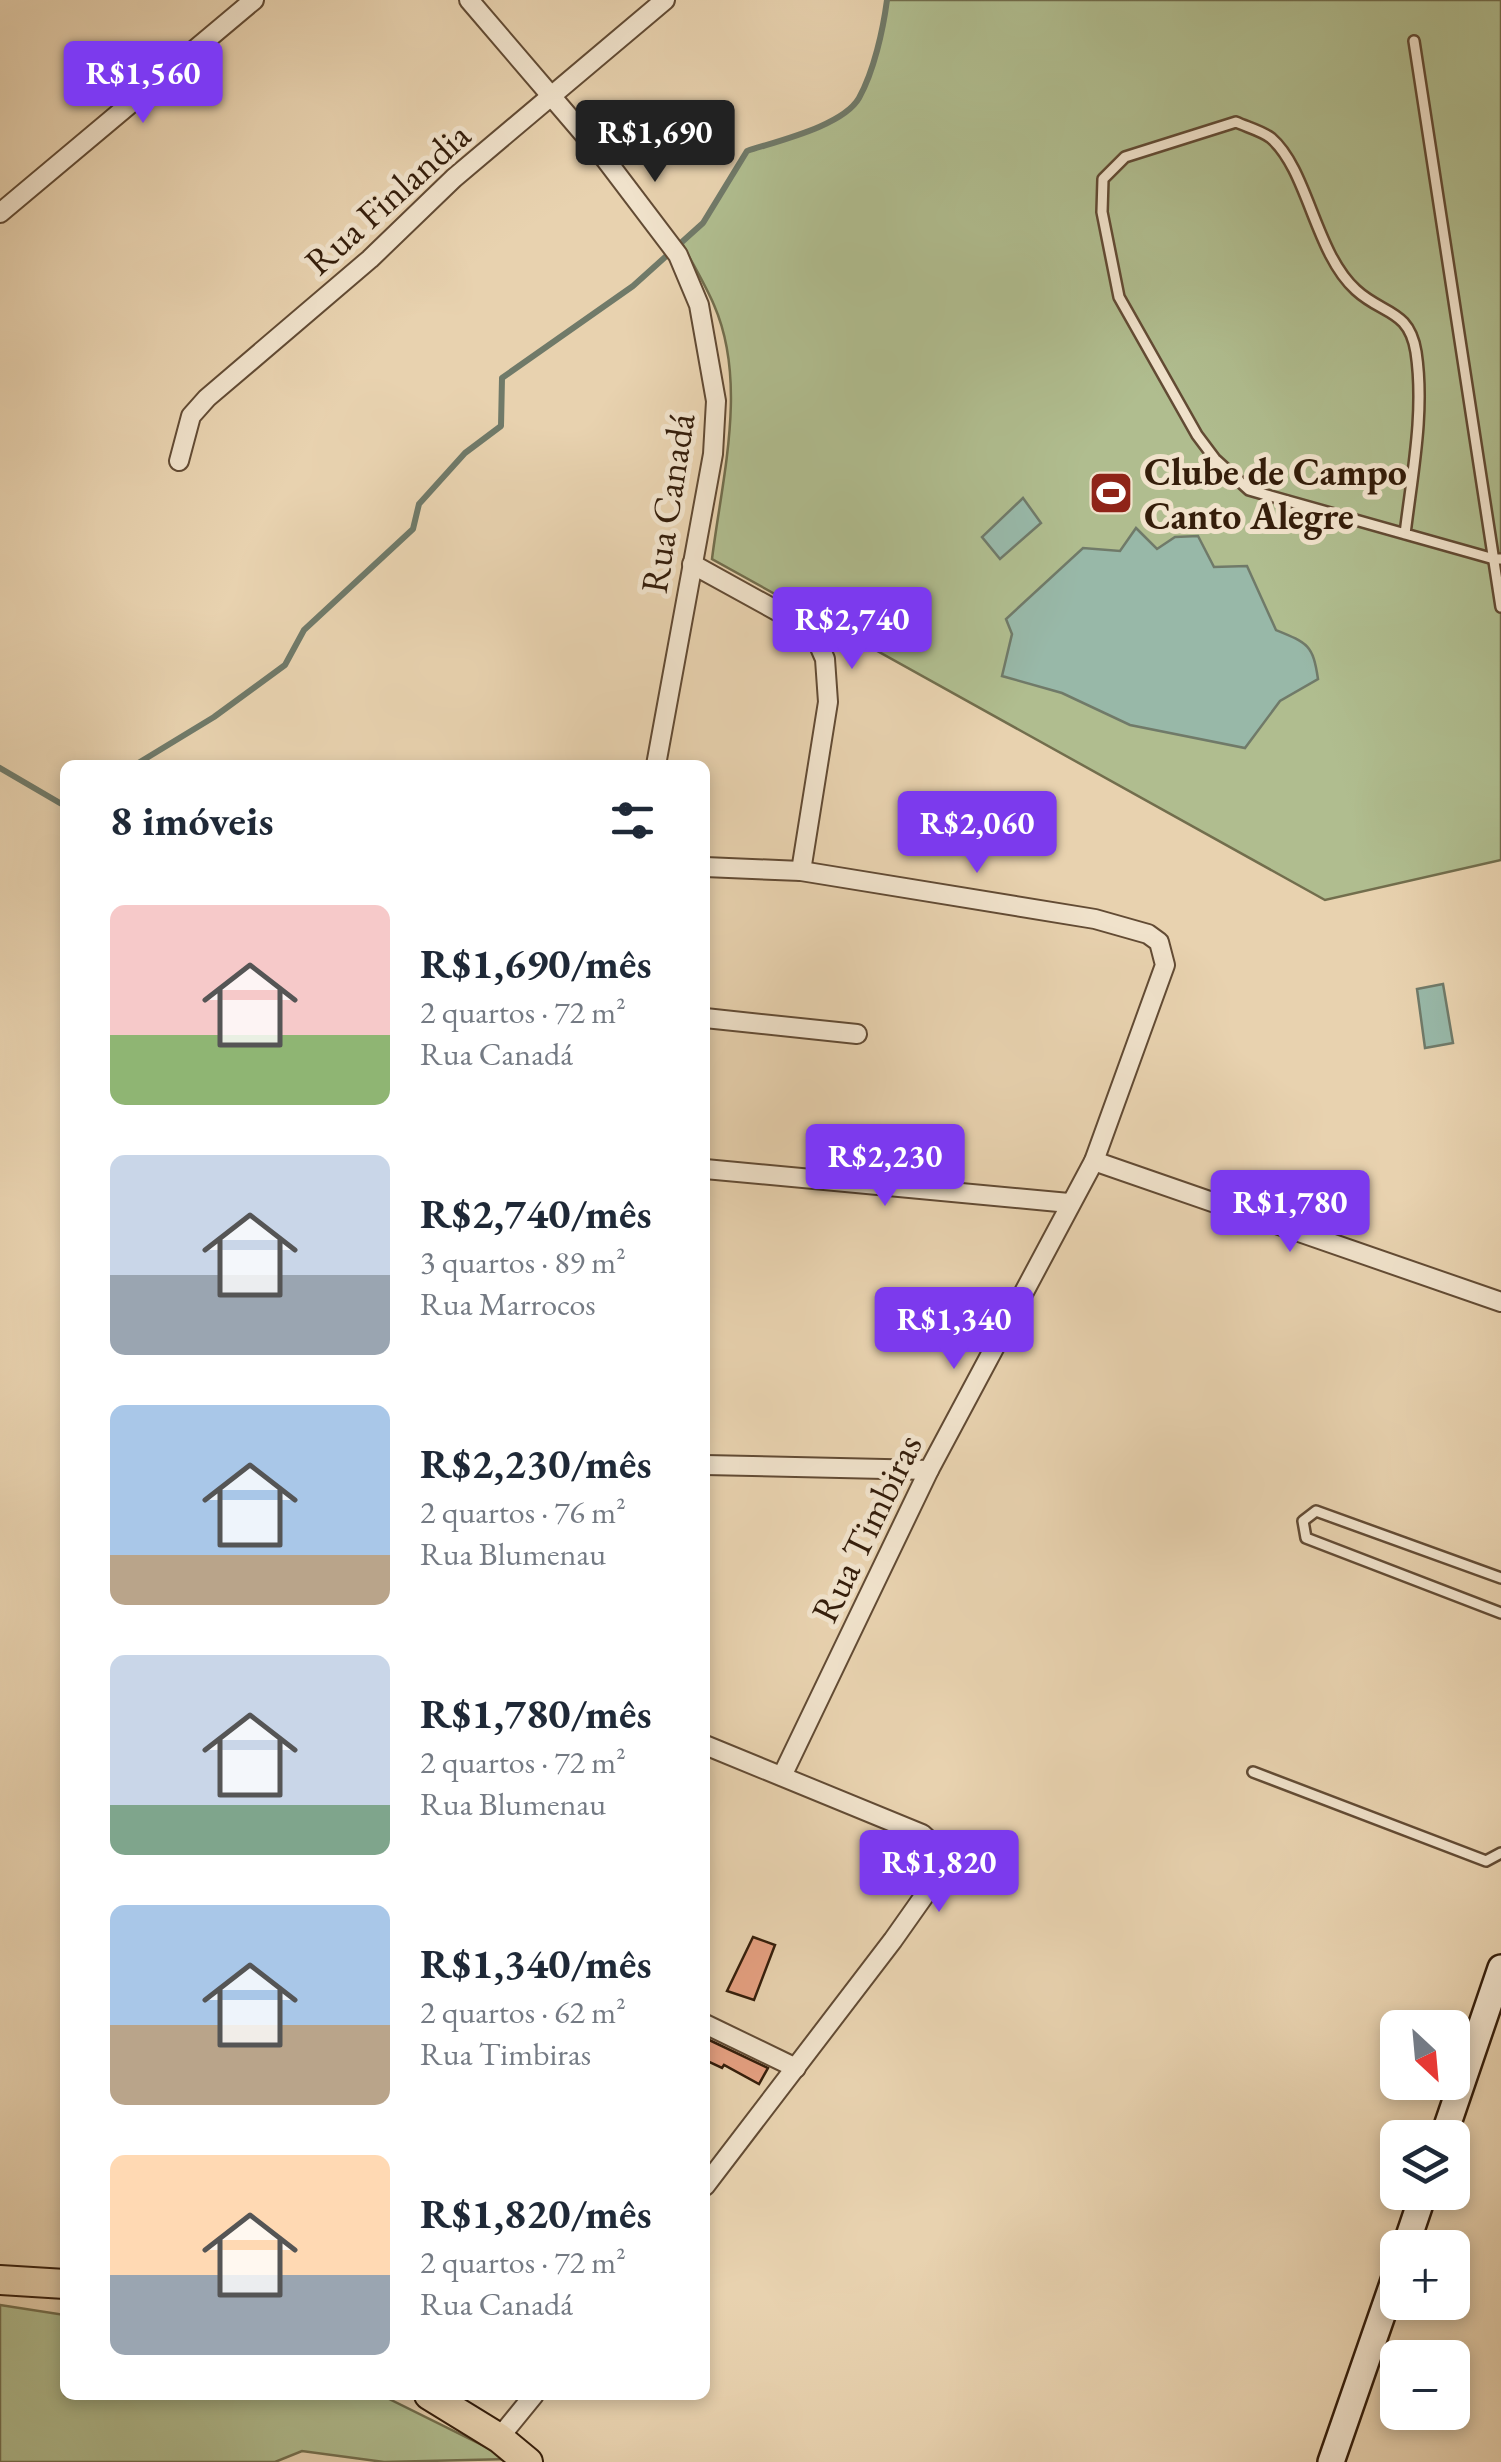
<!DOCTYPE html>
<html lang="pt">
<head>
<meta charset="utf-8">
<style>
  body { margin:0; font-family:"EB Garamond",serif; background:#f2f2f3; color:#1f2937; height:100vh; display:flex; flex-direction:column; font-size:38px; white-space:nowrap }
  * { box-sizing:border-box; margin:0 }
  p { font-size:32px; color:#747a83 }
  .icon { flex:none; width:55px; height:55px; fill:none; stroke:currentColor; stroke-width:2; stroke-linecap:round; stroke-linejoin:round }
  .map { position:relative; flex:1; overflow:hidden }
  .panel { position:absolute; left:60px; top:760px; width:650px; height:1640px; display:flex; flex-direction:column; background:#fff; border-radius:15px; box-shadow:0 5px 15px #0003 }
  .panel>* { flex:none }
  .needle { width:65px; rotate:154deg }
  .fabs { position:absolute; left:1380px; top:2010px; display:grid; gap:20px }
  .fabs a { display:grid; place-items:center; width:90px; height:90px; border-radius:15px; background:#fff; box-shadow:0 5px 15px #0003; font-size:50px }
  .price { position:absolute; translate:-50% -85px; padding:0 22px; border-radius:10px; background:#7c3aed; color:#fff; font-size:32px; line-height:65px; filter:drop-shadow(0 2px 5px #0008) }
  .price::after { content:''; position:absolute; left:50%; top:60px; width:30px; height:22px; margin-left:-15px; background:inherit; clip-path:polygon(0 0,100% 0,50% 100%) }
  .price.current { background:#222; color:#fff }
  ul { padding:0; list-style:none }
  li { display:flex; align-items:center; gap:30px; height:250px; padding:0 50px }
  li span { display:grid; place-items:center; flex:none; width:280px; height:200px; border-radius:15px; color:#555 }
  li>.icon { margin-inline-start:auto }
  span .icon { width:120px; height:120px; fill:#fffc; stroke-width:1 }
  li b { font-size:42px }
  h2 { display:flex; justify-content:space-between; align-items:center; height:120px; padding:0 50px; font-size:42px }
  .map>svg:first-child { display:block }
  .green { fill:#b0bd8f; stroke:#726e4d; stroke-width:2.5 }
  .water { fill:#98b8a8; stroke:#707a69; stroke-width:2.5 }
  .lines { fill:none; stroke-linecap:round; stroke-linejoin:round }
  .stream { stroke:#707a69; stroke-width:6 }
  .building { fill:#e5a081; stroke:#351e0b; stroke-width:2.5 }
  .service-casing { stroke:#624b34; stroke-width:14 }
  .minor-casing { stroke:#624b34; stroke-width:22 }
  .secondary-casing { stroke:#351e0b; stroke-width:30 }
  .primary-casing { stroke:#351e0b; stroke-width:32 }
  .service { stroke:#f0e2cb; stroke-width:9 }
  .minor { stroke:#f0e2cb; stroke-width:18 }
  .secondary { stroke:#f0e2cb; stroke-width:25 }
  .primary { stroke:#e8d2af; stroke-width:28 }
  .labels { text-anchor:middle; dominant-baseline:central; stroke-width:10; stroke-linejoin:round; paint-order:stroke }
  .street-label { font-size:38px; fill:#351e0b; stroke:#f0e2cb }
  .poi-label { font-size:38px; font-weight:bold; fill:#351e0b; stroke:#f0e2cb; text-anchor:start }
</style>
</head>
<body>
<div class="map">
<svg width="1501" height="2462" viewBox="0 0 1501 2462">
  <rect width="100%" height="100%" fill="#e8d2af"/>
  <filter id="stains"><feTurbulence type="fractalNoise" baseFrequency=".002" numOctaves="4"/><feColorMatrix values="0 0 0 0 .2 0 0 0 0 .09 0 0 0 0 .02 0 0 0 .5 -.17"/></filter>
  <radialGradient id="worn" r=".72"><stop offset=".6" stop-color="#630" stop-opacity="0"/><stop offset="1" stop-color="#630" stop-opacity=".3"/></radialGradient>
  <g class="green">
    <path d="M887,0H1501V860L1325,900L712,559C722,478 748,383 714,305C705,284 692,263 682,243L703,223L747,151C777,141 843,126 859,98C874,71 883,30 887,0Z"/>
    <path d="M0,2305L65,2315V2395H381L510,2459L384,2462L302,2451L275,2462H0Z"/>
  </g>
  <g class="water">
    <path d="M1023,498L1041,523L1000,559L982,537Z"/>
    <path d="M1136,528L1157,549L1175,537L1198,536L1214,567L1247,566L1276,630C1308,643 1313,645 1318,679L1280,701L1245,748L1130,725L1062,693L1002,676L1012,634L1006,619L1083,548L1120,551Z"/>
    <path d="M1443,984L1453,1043L1425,1048L1417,989Z"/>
  </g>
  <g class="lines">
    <g class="stream">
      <path d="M135,765L214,717L285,665L304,630L413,529L419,504L465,453L501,426L502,378L633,286L703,223L747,151C777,141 843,126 859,98C874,71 883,30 887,0"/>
      <path d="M0,768L65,806"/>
    </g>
  </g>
  <g class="building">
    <path d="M753,1937L775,1945L754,2000L727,1991Z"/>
    <path d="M705,2038L768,2068L759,2084L724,2065L722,2068L705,2060Z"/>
  </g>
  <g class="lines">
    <defs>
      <g id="service">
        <path d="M1414,41L1501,607"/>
        <path d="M1405,534C1412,475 1425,412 1416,352C1409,309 1383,315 1356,290C1315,253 1308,170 1271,138C1262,131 1247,127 1236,122L1125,157L1103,179L1102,212L1119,297L1197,435L1215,459L1249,490L1494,559H1501"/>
        <path d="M1501,1578L1316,1511L1303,1521L1306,1538L1501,1613"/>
        <path d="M1253,1772L1486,1861L1501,1853"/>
      </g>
      <g id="minor">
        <path d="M469,0L606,160L678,255L699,305L716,401L713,454L656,765"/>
        <path d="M0,213L254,0"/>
        <path d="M179,461L191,416L207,398L370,259L454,178L665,0"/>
        <path d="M692,564L799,623L818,643L825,659L828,702L801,871"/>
        <path d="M705,867L801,871L1095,919L1148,934L1159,942L1165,965L1094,1161L929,1470L782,1776"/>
        <path d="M705,1018L857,1034"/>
        <path d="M1094,1161L1501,1302"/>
        <path d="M705,1169L1069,1203"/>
        <path d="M705,1465L929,1470"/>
        <path d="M705,1745L922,1834L933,1844L940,1863L929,1889L893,1940L705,2186"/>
        <path d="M705,2024L796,2068"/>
        <path d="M499,2438L534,2395"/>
      </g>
      <g id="secondary">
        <path d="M1443,2138L1501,1968"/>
        <path d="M1405,2248L1424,2192"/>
        <path d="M1331,2462L1398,2269"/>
      </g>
      <g id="primary">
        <path d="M0,2280L65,2284"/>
        <path d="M429,2395L499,2438L528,2462"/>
      </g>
    </defs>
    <use href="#service" class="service-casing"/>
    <use href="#minor" class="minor-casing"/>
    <use href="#secondary" class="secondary-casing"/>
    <use href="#primary" class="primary-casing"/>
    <use href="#service" class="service"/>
    <use href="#minor" class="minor"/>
    <use href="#secondary" class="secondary"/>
    <use href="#primary" class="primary"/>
  </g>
  <defs>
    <symbol id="stadium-square" viewBox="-11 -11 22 22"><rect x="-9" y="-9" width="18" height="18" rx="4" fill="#8f2418" stroke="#f0e2cb"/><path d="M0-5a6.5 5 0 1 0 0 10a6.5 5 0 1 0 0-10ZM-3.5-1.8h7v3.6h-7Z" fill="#fff"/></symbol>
  </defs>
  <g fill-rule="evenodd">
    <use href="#stadium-square" x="1086" y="468" width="50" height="50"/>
  </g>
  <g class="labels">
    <g class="street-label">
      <text transform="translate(387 198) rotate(-42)">Rua Finlandia</text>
      <text transform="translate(667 503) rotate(-81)">Rua Canadá</text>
      <text transform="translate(866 1528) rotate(-64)">Rua Timbiras</text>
    </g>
    <g class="poi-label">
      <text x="1144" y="471">Clube de Campo<tspan x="1144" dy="44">Canto Alegre</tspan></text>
    </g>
  </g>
  <rect width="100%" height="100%" filter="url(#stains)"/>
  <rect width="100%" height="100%" fill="url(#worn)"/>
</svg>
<div class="fabs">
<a><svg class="needle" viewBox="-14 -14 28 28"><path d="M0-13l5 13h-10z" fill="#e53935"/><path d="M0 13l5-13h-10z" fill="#747a83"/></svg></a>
<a><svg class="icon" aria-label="layers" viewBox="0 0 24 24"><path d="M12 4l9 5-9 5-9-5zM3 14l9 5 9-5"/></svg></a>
<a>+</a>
<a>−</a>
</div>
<b class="price" style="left:143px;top:126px">R$1,560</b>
<b class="price current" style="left:655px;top:185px">R$1,690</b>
<b class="price" style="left:852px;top:672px">R$2,740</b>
<b class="price" style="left:977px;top:876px">R$2,060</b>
<b class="price" style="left:885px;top:1209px">R$2,230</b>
<b class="price" style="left:1290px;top:1255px">R$1,780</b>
<b class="price" style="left:954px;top:1372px">R$1,340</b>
<b class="price" style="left:939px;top:1915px">R$1,820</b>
<section class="panel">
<h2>8 imóveis<svg class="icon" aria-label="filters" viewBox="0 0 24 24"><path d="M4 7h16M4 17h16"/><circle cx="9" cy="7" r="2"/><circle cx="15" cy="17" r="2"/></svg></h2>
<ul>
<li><span style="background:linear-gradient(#f6c9c9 65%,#8fb573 0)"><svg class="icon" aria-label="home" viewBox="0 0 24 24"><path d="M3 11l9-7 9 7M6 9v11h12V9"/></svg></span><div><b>R$1,690/mês</b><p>2 quartos · 72 m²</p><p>Rua Canadá</p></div></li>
<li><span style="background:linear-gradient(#c9d6e8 60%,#9aa5b1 0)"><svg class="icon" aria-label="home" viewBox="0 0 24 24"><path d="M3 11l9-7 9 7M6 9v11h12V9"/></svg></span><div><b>R$2,740/mês</b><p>3 quartos · 89 m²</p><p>Rua Marrocos</p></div></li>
<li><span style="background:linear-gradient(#a9c7e8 75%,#b9a48a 0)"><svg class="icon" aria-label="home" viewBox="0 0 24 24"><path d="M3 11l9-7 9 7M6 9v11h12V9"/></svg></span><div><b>R$2,230/mês</b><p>2 quartos · 76 m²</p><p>Rua Blumenau</p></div></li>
<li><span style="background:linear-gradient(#c9d6e8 75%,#7fa58c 0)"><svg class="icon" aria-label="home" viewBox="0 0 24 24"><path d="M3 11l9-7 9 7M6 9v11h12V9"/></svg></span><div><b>R$1,780/mês</b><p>2 quartos · 72 m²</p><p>Rua Blumenau</p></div></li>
<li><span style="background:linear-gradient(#a9c7e8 60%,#b9a48a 0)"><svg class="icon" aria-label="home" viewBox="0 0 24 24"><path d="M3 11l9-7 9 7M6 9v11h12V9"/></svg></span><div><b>R$1,340/mês</b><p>2 quartos · 62 m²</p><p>Rua Timbiras</p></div></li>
<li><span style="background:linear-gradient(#ffd9b3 60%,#9aa5b1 0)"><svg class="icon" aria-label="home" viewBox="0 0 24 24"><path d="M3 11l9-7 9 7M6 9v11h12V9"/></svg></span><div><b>R$1,820/mês</b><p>2 quartos · 72 m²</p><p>Rua Canadá</p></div></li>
</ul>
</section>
</div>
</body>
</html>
